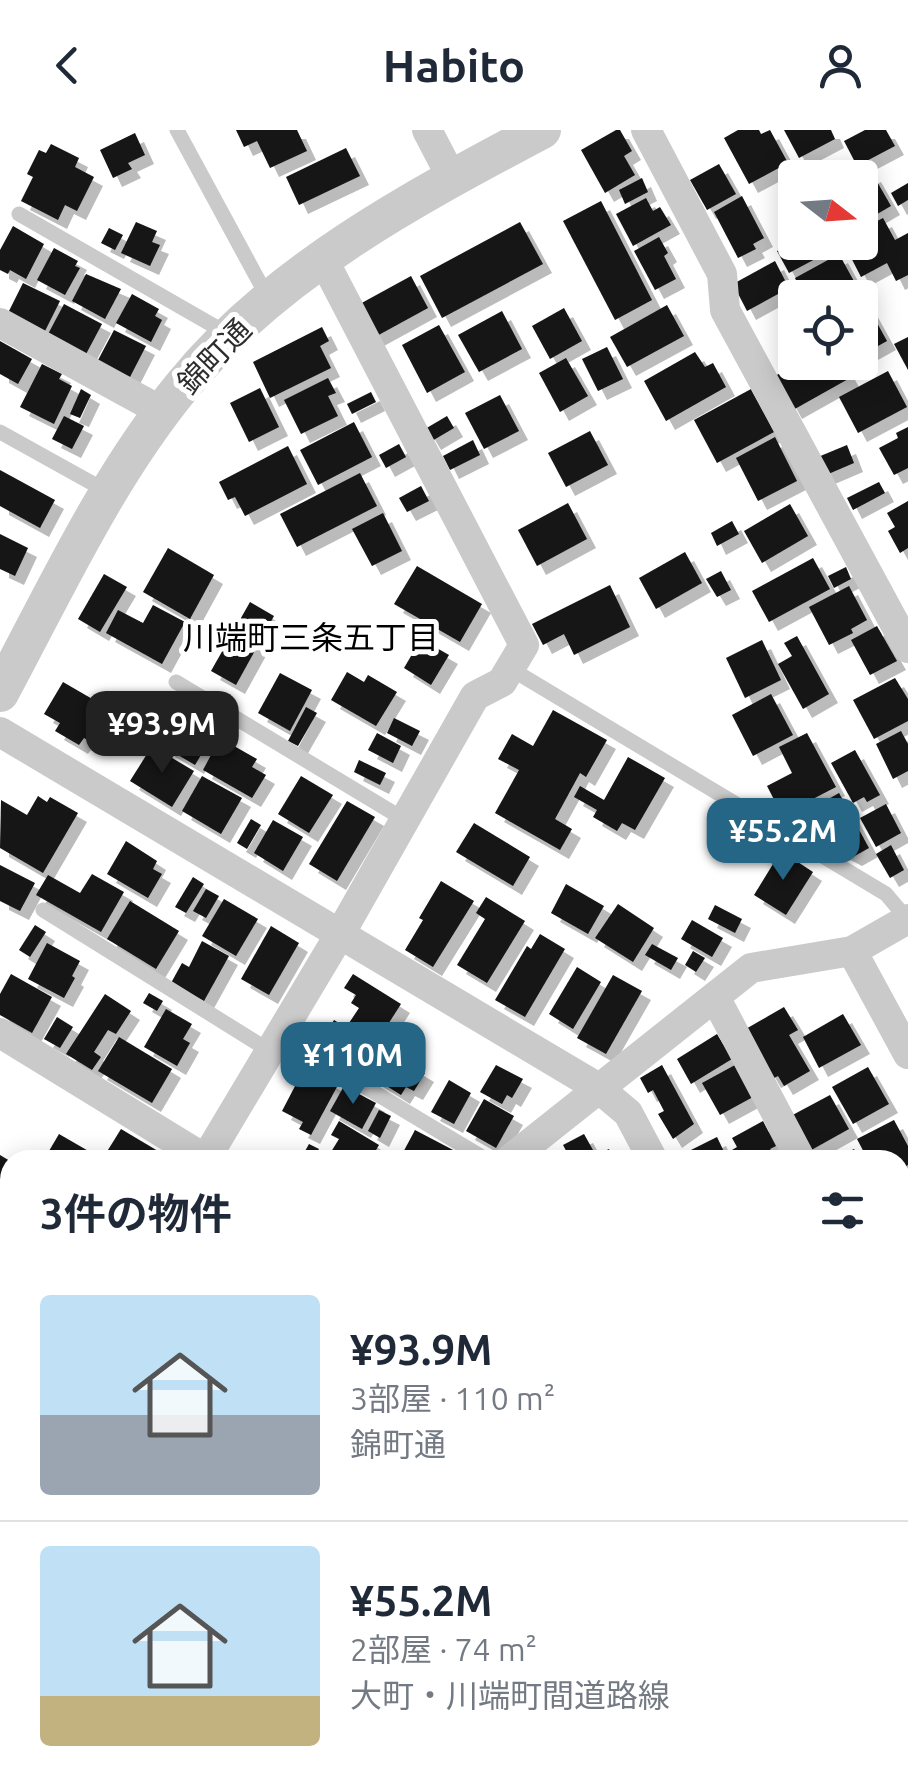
<!DOCTYPE html>
<html lang="ja">
<head>
<meta charset="utf-8">
<style>
  body { margin:0; font-family:Ubuntu,"Noto Sans JP",sans-serif; background:#f6f6f7; color:#1f2937; height:100vh; display:flex; flex-direction:column; font-size:38px; white-space:nowrap }
  * { box-sizing:border-box; margin:0 }
  p { font-size:32px; color:#747a83 }
  .icon { flex:none; width:55px; height:55px; fill:none; stroke:currentColor; stroke-width:2; stroke-linecap:round; stroke-linejoin:round }
  .map { position:relative; flex:1; overflow:hidden }
  .drawer { position:absolute; left:0px; top:1020px; width:910px; height:642px; display:flex; flex-direction:column; background:#fff; border-radius:30px 30px 0 0; box-shadow:0 5px 25px #0003 }
  .drawer>* { flex:none }
  .needle { width:65px; rotate:107deg }
  .tools { position:absolute; left:778px; top:30px; display:grid; gap:20px }
  .tools a { display:grid; place-items:center; width:100px; height:100px; border-radius:10px; background:#fff; box-shadow:0 5px 25px #0003; font-size:50px }
  .price { position:absolute; translate:-50% -85px; padding:0 22px; border-radius:20px; background:#256586; color:#fff; font-size:32px; line-height:65px; filter:drop-shadow(0 2px 5px #0008) }
  .price::after { content:''; position:absolute; left:50%; top:60px; width:30px; height:22px; margin-left:-15px; background:inherit; clip-path:polygon(0 0,100% 0,50% 100%) }
  .price.active { background:#222; color:#fff }
  ul { padding:0; list-style:none }
  li { display:flex; align-items:center; gap:30px; height:250px; padding:0 40px }
  li+li { border-top:2px solid #e0e1e3 }
  li span { display:grid; place-items:center; flex:none; width:280px; height:200px; border-radius:10px; color:#555 }
  li>.icon { margin-inline-start:auto }
  span .icon { width:120px; height:120px; fill:#fffc; stroke-width:1 }
  li b { font-size:42px }
  h2 { display:flex; justify-content:space-between; align-items:center; height:120px; padding:0 40px; font-size:42px }
  header { display:flex; justify-content:space-between; align-items:center; height:130px; padding:0 40px; background:#fff; font-size:45px; font-weight:600 }
  .map>svg:first-child { display:block }
  .building { fill:#141414; filter:url(#shadow) }
  .lines { fill:none; stroke-linecap:round; stroke-linejoin:round }
  .service { stroke:#cacaca; stroke-width:15 }
  .minor { stroke:#cacaca; stroke-width:30 }
  .tertiary { stroke:#cacaca; stroke-width:38 }
  .labels { text-anchor:middle; dominant-baseline:central; stroke-width:10; stroke-linejoin:round; paint-order:stroke }
  .street-label { font-size:30px; fill:#2d2d2d; stroke:#fff }
  .neighbourhood-label { font-size:32px; fill:#000; stroke:#fff }
</style>
</head>
<body>
<header><svg class="icon" aria-label="back" viewBox="0 0 24 24"><path d="M15 5l-7 7 7 7"/></svg>Habito<svg class="icon" aria-label="person" viewBox="0 0 24 24"><circle cx="12" cy="8" r="4"/><path d="M4 21q1-7 8-7t8 7"/></svg></header>
<div class="map">
<svg width="908" height="1662" viewBox="0 0 908 1662">
  <defs>
    <filter id="shadow"><feDropShadow dx="9" dy="9" stdDeviation="0" flood-color="#0004"/></filter>
  </defs>
  <rect width="100%" height="100%" fill="#fff"/>
  <g class="building">
    <path d="M236,0H297L307,21L270,38L257,11L244,17Z"/>
    <path d="M616,0H620L632,21L624,26L635,45L605,63L581,20Z"/>
    <path d="M738,0H759L761,4L770,0L788,33L749,54L724,8Z"/>
    <path d="M784,0H831L835,9L799,28Z"/>
    <path d="M865,0H886L895,16L857,36L844,11Z"/>
    <path d="M135,3L145,25L128,33L132,39L113,48L100,20Z"/>
    <path d="M51,14L79,28L75,37L94,47L77,81L65,75L58,90L21,71L33,47L27,44L39,20L46,23Z"/>
    <path d="M346,18L360,46L299,75L286,47Z"/>
    <path d="M719,34L736,64L707,80L690,50Z"/>
    <path d="M872,43L891,76L860,94V50Z"/>
    <path d="M642,48L648,62L625,74L619,60Z"/>
    <path d="M908,53V70L898,76L891,63Z"/>
    <path d="M742,66L764,108L753,114L756,119L738,128L714,82Z"/>
    <path d="M646,68L653,81L660,77L671,95L633,116L616,84Z"/>
    <path d="M601,71L652,170L615,190L563,91Z"/>
    <path d="M883,88L895,110L908,103V145L896,151L887,133L861,147L843,112H860V100Z"/>
    <path d="M136,92L157,101L152,112L160,115L150,136L121,123Z"/>
    <path d="M520,92L543,134L442,188L420,146Z"/>
    <path d="M13,96L44,114L26,149L10,140L8,144L0,140V120Z"/>
    <path d="M109,98L123,105L115,120L101,113Z"/>
    <path d="M659,107L668,123L664,126L676,149L655,160L634,121Z"/>
    <path d="M794,112H830L834,119L789,143L777,121Z"/>
    <path d="M54,118L78,131L75,136L80,138L65,165L37,150Z"/>
    <path d="M839,124L887,211L860,226V168H819L817,162L805,168L795,148Z"/>
    <path d="M775,131L789,158L747,181L733,154Z"/>
    <path d="M86,144L121,159L105,189L72,171Z"/>
    <path d="M411,146L428,178L375,207L358,175Z"/>
    <path d="M23,153L60,171L44,203L7,185Z"/>
    <path d="M132,164L159,179L155,186L162,190L151,212L116,193Z"/>
    <path d="M64,174L102,194L85,226L47,206Z"/>
    <path d="M667,175L684,206L627,237L610,207Z"/>
    <path d="M564,178L582,211L550,229L532,196Z"/>
    <path d="M502,181L522,219L479,242L458,205Z"/>
    <path d="M439,195L465,242L427,263L402,215Z"/>
    <path d="M322,197L329,211L320,216L331,238L270,268L253,232Z"/>
    <path d="M114,200L146,216L129,249L97,232Z"/>
    <path d="M908,207V240L894,214Z"/>
    <path d="M0,211L32,229L18,254L0,244Z"/>
    <path d="M607,217L623,249L598,261L582,229Z"/>
    <path d="M695,222L705,237L713,233L726,257L666,291L644,251Z"/>
    <path d="M566,228L588,266L560,282L539,243Z"/>
    <path d="M800,232H841L850,248L793,280L775,246Z"/>
    <path d="M42,234L62,244L59,249L72,256L54,294L20,277Z"/>
    <path d="M888,241L907,277L858,303L839,267Z"/>
    <path d="M328,248L336,263L328,266L338,286L301,304L284,270Z"/>
    <path d="M260,258L279,297L249,312L230,273Z"/>
    <path d="M81,259L91,265L80,288L70,284Z"/>
    <path d="M751,259L774,302L717,333L694,290Z"/>
    <path d="M371,262L376,272L352,284L347,274Z"/>
    <path d="M500,265L519,301L484,319L465,283Z"/>
    <path d="M64,286L84,296L72,319L52,309Z"/>
    <path d="M447,286L454,298L432,311L425,299Z"/>
    <path d="M354,292L372,327L318,355L300,320Z"/>
    <path d="M908,297V338L894,345L879,318L898,308L896,303Z"/>
    <path d="M590,301L608,335L566,357L548,323Z"/>
    <path d="M775,307L797,351L758,371L736,328Z"/>
    <path d="M473,310L480,325L450,340L443,326Z"/>
    <path d="M399,314L406,327L386,338L379,325Z"/>
    <path d="M847,315L854,333L826,345L818,327Z"/>
    <path d="M288,316L307,354L245,386L235,367L228,370L219,352Z"/>
    <path d="M0,340L55,370L40,398L0,376Z"/>
    <path d="M360,343L377,376L297,417L280,384Z"/>
    <path d="M879,352L885,363L853,380L847,368Z"/>
    <path d="M421,356L429,371L407,382L399,368Z"/>
    <path d="M908,371V418L900,423L888,401L895,397L887,383Z"/>
    <path d="M568,373L587,409L537,436L518,400Z"/>
    <path d="M790,374L808,406L762,433L744,401Z"/>
    <path d="M383,383L402,421L372,436L352,399Z"/>
    <path d="M732,391L739,404L717,416L711,403Z"/>
    <path d="M0,404L28,418L15,446L0,439Z"/>
    <path d="M168,418L214,445L190,489L143,462Z"/>
    <path d="M685,422L702,453L656,479L639,448Z"/>
    <path d="M813,428L830,459L769,492L752,461Z"/>
    <path d="M417,436L482,474L460,512L394,474Z"/>
    <path d="M846,437L851,449L834,458L828,446Z"/>
    <path d="M721,441L731,460L717,467L706,449Z"/>
    <path d="M104,444L127,457L100,502L78,489Z"/>
    <path d="M610,455L630,497L574,525L564,504L543,515L532,494Z"/>
    <path d="M849,456L867,490L851,499L853,503L829,515L809,477Z"/>
    <path d="M250,472L274,486L236,555L211,541Z"/>
    <path d="M153,475L185,492L162,534L106,503L118,480L143,493Z"/>
    <path d="M877,496L897,531L870,545L851,510Z"/>
    <path d="M797,506L829,564L803,579L778,534L792,526L784,513Z"/>
    <path d="M421,509L449,525L431,555L404,538Z"/>
    <path d="M762,510L781,550L745,568L726,528Z"/>
    <path d="M347,542L364,552L368,545L397,562L376,596L331,570Z"/>
    <path d="M280,543L312,560L290,601L258,583Z"/>
    <path d="M895,548L908,569V591L874,609L853,570Z"/>
    <path d="M63,552L113,581L94,613L84,608L79,615L55,601L60,593L44,584Z"/>
    <path d="M771,564L793,605L753,626L732,585Z"/>
    <path d="M191,576L220,593L195,635L166,618Z"/>
    <path d="M306,577L317,583L298,616L288,611Z"/>
    <path d="M553,580L607,610L586,647L580,643L555,689L572,699L560,720L495,683L519,640L498,629L512,604L533,616Z"/>
    <path d="M394,588L420,601L412,616L387,603Z"/>
    <path d="M901,601L908,614V641L893,649L876,614Z"/>
    <path d="M377,603L401,616L393,633L368,620Z"/>
    <path d="M807,603L836,657L782,685L767,656L792,643L779,617Z"/>
    <path d="M220,608L257,629L252,637L266,645L252,668L203,640Z"/>
    <path d="M152,616L194,641L172,677L130,651Z"/>
    <path d="M855,620L880,665L867,672L864,667L853,673L831,633Z"/>
    <path d="M628,627L665,648L635,700L622,693L617,701L593,687L597,680L574,667L580,656L604,670Z"/>
    <path d="M359,630L386,643L380,655L354,642Z"/>
    <path d="M202,646L242,668L221,704L182,681Z"/>
    <path d="M301,646L333,665L309,703L278,684Z"/>
    <path d="M839,663L869,718L853,727L832,716L811,679Z"/>
    <path d="M38,666L47,672L50,667L78,683L43,743L0,718L1,670L27,685Z"/>
    <path d="M347,671L375,687L337,751L309,734Z"/>
    <path d="M886,674L901,703L876,717L860,688Z"/>
    <path d="M251,689L261,695L247,719L237,713Z"/>
    <path d="M273,690L303,707L283,741L254,723Z"/>
    <path d="M474,693L530,727L513,756L456,722Z"/>
    <path d="M126,711L157,731L153,739L162,744L148,768L107,744Z"/>
    <path d="M891,715L904,740L890,748L876,724Z"/>
    <path d="M781,721L813,742L786,785L754,765Z"/>
    <path d="M0,735L35,753L20,781L0,771Z"/>
    <path d="M92,744L124,762L101,802L36,765L48,745L80,763Z"/>
    <path d="M193,747L204,754L186,783L175,777Z"/>
    <path d="M441,751L474,771L433,837L405,820L423,790L419,788Z"/>
    <path d="M566,754L604,776L588,804L551,783Z"/>
    <path d="M206,759L219,766L206,788L193,781Z"/>
    <path d="M486,767L525,791L487,853L457,835L485,789L476,783Z"/>
    <path d="M224,769L258,789L236,826L202,806Z"/>
    <path d="M130,771L179,801L156,839L107,809Z"/>
    <path d="M618,774L654,798L633,832L595,808Z"/>
    <path d="M715,775L742,789L735,803L708,789Z"/>
    <path d="M692,790L723,808L712,827L681,809Z"/>
    <path d="M35,795L46,802L30,827L19,820Z"/>
    <path d="M271,796L299,813L269,865L241,849Z"/>
    <path d="M540,804L565,819L525,887L495,870L527,816L531,819Z"/>
    <path d="M202,811L229,826L204,871L171,853L182,833L189,837Z"/>
    <path d="M47,813L80,831L72,846L75,848L64,868L28,849Z"/>
    <path d="M652,814L678,828L671,840L645,825Z"/>
    <path d="M693,821L705,828L696,842L685,835Z"/>
    <path d="M577,837L601,852L573,899L549,884Z"/>
    <path d="M11,844L52,867L32,903L0,885V864Z"/>
    <path d="M353,844L401,874L378,910L349,893L359,878L351,873L356,865L344,858Z"/>
    <path d="M613,845L642,861L606,924L577,908Z"/>
    <path d="M149,863L163,871L157,881L143,873Z"/>
    <path d="M105,864L131,881L116,904L108,900L94,922L101,927L92,940L66,924Z"/>
    <path d="M784,877L798,900L789,905L810,941L784,956L778,946L772,949L744,900Z"/>
    <path d="M166,879L192,894L183,909L190,913L177,936L144,917Z"/>
    <path d="M843,884L861,915L819,938L803,907Z"/>
    <path d="M57,887L73,897L60,918L44,909Z"/>
    <path d="M334,890L380,918L365,943L326,919L333,906L327,902Z"/>
    <path d="M717,904L732,929L691,954L677,929Z"/>
    <path d="M119,907L172,939L152,973L98,941Z"/>
    <path d="M390,922L425,943L414,961L406,957L401,965L374,948Z"/>
    <path d="M496,935L523,949L512,968L507,965L502,974L480,962Z"/>
    <path d="M662,935L694,994L673,1009L658,984L664,981L653,960L648,963L640,948Z"/>
    <path d="M735,935L753,967L720,985L702,953Z"/>
    <path d="M305,937L338,955L311,1005L299,999L303,992L282,981Z"/>
    <path d="M868,937L889,974L853,994L832,957Z"/>
    <path d="M449,950L471,963L454,994L431,982Z"/>
    <path d="M344,956L376,973L362,999L330,981Z"/>
    <path d="M830,965L849,999L806,1023L787,988Z"/>
    <path d="M484,969L514,986L496,1018L466,1001Z"/>
    <path d="M379,980L391,986L380,1008L368,1001Z"/>
    <path d="M894,990L908,1016V1035L900,1040V1030H868L857,1009Z"/>
    <path d="M339,991L379,1015L370,1030H326L339,1009L331,1005Z"/>
    <path d="M763,991L776,1016L770,1019L774,1026L766,1030H737L732,1020L737,1017L732,1008Z"/>
    <path d="M121,999L168,1027L166,1030L103,1028Z"/>
    <path d="M415,1000L455,1021L451,1030H399Z"/>
    <path d="M59,1004L104,1030H55L58,1025L49,1021Z"/>
    <path d="M584,1004L593,1020L571,1030L563,1015Z"/>
    <path d="M717,1007L728,1030H693L689,1021Z"/>
    <path d="M309,1014L319,1019L313,1030H300Z"/>
    <path d="M609,1019L614,1030H586Z"/>
    <path d="M854,1019L860,1030H833Z"/>
    <path d="M0,1025L10,1031V1066L0,1082Z"/>
    <path d="M908,1041V1057L900,1061V1045Z"/>
    <path d="M908,1062V1104L900,1090V1067Z"/>
    <path d="M10,1122V1182L0,1176V1167L8,1154L0,1149V1138Z"/>
    <path d="M908,1130V1169L900,1174V1135Z"/>
    <path d="M10,1209V1248L0,1240V1223Z"/>
    <path d="M908,1239V1286L903,1289L900,1243Z"/>
    <path d="M0,1258L10,1265V1290L2,1300Z"/>
    <path d="M906,1339L908,1342V1431L900,1416V1343Z"/>
    <path d="M7,1598L10,1652H17L4,1659L0,1651V1602Z"/>
    <path d="M179,1652H214L219,1662H184Z"/>
    <path d="M313,1652H369L350,1662H318Z"/>
    <path d="M392,1652H435L439,1660L384,1662L382,1658Z"/>
    <path d="M571,1652H615L620,1662H565L562,1657Z"/>
    <path d="M696,1652H724L705,1662H700Z"/>
  </g>
  <g class="lines">
    <g class="service">
      <path d="M177,0L268,168"/>
      <path d="M19,84L228,204"/>
      <path d="M0,302L108,362"/>
      <path d="M511,539L886,764L907,789"/>
      <path d="M176,552L405,690"/>
      <path d="M43,780L270,921"/>
      <path d="M322,931L487,1030"/>
    </g>
    <g class="minor">
      <path d="M427,0L452,48"/>
      <path d="M646,0L722,144L725,180L908,518"/>
      <path d="M0,193L163,282"/>
      <path d="M0,602L597,957L628,983L653,1030"/>
      <path d="M852,821L908,924"/>
      <path d="M715,867L801,1030"/>
      <path d="M0,903L207,1030"/>
      <path d="M205,1030L340,804L475,566L502,552L524,515L323,129"/>
      <path d="M509,1030L751,838L852,821L908,789"/>
      <path d="M900,1205L908,1200"/>
      <path d="M0,1375L10,1358"/>
      <path d="M900,1496L908,1511"/>
      <path d="M900,1615L908,1610"/>
      <path d="M285,1652L290,1662"/>
      <path d="M452,1652L457,1662"/>
      <path d="M649,1652L654,1662"/>
      <path d="M46,1662L64,1652"/>
      <path d="M813,1662L830,1652"/>
    </g>
    <path class="tertiary" d="M0,563C56,459 107,347 183,255C276,141 414,68 542,0"/>
  </g>
  <g class="labels">
    <g class="street-label">
      <text transform="translate(214 226) rotate(-46)">錦町通</text>
    </g>
    <g class="neighbourhood-label">
      <text x="311" y="507">川端町三条五丁目</text>
    </g>
  </g>
</svg>
<div class="tools">
<a><svg class="needle" viewBox="-14 -14 28 28"><path d="M0-13l5 13h-10z" fill="#e53935"/><path d="M0 13l5-13h-10z" fill="#747a83"/></svg></a>
<a><svg class="icon" aria-label="locate" viewBox="0 0 24 24"><circle cx="12" cy="12" r="6"/><path d="M12 2v4M12 18v4M2 12h4M18 12h4"/></svg></a>
</div>
<b class="price active" style="left:162px;top:646px">¥93.9M</b>
<b class="price" style="left:783px;top:753px">¥55.2M</b>
<b class="price" style="left:353px;top:977px">¥110M</b>
<section class="drawer">
<h2>3件の物件<svg class="icon" aria-label="filters" viewBox="0 0 24 24"><path d="M4 7h16M4 17h16"/><circle cx="9" cy="7" r="2"/><circle cx="15" cy="17" r="2"/></svg></h2>
<ul>
<li><span style="background:linear-gradient(#bfe0f5 60%,#9aa5b1 0)"><svg class="icon" aria-label="home" viewBox="0 0 24 24"><path d="M3 11l9-7 9 7M6 9v11h12V9"/></svg></span><div><b>¥93.9M</b><p>3部屋 · 110 m²</p><p>錦町通</p></div></li>
<li><span style="background:linear-gradient(#bfe0f5 75%,#c2b280 0)"><svg class="icon" aria-label="home" viewBox="0 0 24 24"><path d="M3 11l9-7 9 7M6 9v11h12V9"/></svg></span><div><b>¥55.2M</b><p>2部屋 · 74 m²</p><p>大町・川端町間道路線</p></div></li>
</ul>
</section>
</div>
</body>
</html>
